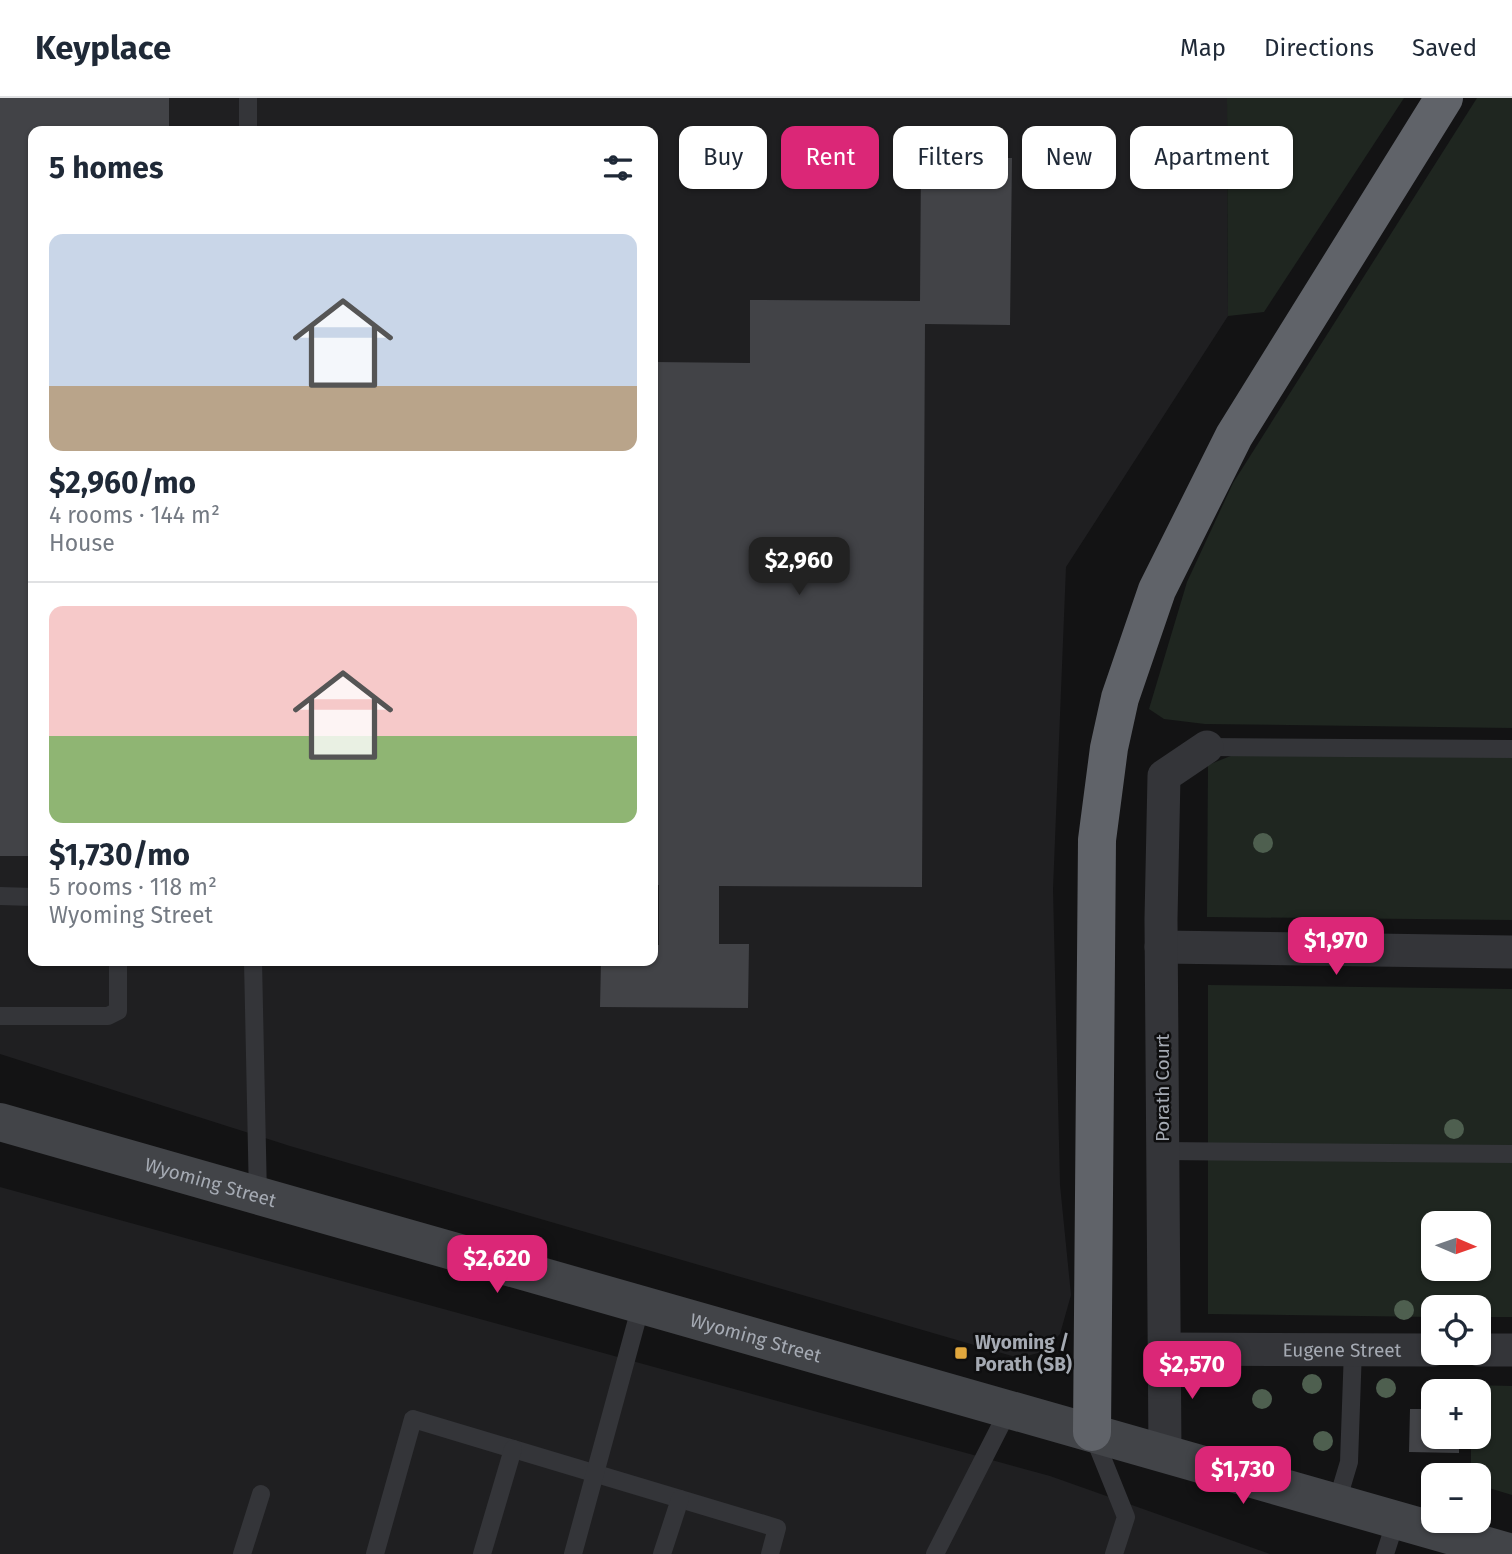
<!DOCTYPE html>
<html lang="en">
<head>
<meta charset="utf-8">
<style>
  body { margin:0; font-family:"Fira Sans",sans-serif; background:#f2f2f3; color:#1f2937; height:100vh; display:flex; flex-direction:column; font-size:26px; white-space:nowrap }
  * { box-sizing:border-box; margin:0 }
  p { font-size:23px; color:#747a83 }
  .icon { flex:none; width:38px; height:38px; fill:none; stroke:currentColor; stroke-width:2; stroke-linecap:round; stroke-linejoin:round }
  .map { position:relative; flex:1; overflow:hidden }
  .details { position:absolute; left:28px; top:28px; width:630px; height:840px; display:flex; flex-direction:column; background:#fff; border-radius:14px; box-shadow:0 2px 5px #0004 }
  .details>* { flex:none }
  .hud { position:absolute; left:679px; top:28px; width:665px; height:63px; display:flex; gap:14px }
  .needle { width:46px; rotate:92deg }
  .tools { position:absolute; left:1421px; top:1113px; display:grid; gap:14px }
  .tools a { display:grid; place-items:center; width:70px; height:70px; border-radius:14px; background:#fff; box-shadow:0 2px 5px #0004; font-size:35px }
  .price { position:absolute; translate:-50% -60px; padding:0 16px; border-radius:14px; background:#db2777; color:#fff; font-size:23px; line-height:46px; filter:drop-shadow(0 2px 4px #0008) }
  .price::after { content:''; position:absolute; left:50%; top:42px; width:21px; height:16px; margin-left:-10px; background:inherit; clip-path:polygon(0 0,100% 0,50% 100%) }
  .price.selected { background:#222; color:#fff }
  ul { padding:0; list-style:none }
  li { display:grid; align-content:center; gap:14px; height:371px; padding:0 21px }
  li+li { border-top:2px solid #e0e1e3 }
  li span { display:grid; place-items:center; height:217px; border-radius:14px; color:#555 }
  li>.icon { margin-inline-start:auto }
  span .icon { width:126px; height:126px; fill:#fffc; stroke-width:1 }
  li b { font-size:30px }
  h2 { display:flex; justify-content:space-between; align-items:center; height:84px; padding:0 21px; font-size:30px }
  .pill { padding:0 24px; border-radius:14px; background:#fff; box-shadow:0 2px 5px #0004; font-size:24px; line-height:63px }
  .pill.selected { background:#db2777; color:#fff }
  header { display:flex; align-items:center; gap:42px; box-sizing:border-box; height:98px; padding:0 35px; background:#fff; border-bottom:2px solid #e0e1e3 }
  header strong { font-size:33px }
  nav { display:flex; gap:38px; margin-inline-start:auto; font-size:24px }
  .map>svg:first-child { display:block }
  .built { fill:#1f1f21; fill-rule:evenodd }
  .green { fill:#1f2620; fill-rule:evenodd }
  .building { fill:#424347 }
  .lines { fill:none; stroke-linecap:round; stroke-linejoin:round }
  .lane { stroke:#343539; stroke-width:18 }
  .street { stroke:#343539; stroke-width:33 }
  .secondary { stroke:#424448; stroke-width:38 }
  .highway { stroke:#606369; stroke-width:38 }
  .tree { fill:#4e5f4f }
  .poi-dot { fill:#e1a73d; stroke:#0e0e0f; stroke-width:2.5 }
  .labels { text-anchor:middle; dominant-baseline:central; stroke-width:5; stroke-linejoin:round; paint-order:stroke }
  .street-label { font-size:19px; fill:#a5aab3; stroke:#0e0e0f }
  .poi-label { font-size:19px; font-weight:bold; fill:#a5aab3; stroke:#0e0e0f; text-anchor:start }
</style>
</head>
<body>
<header>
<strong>Keyplace</strong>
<nav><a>Map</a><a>Directions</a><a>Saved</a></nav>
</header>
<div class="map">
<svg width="1512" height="1456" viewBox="0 0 1512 1456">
  <rect width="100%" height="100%" fill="#131314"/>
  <g class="built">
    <path d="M0,0H1227L1228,218L1066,469L1053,791L1060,1087L1071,1197L1060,1236L1042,1254L1019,1260L290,1048L0,956ZM33,33H653V863H33Z"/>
    <path d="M0,1089L1050,1378L1270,1456H0Z"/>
  </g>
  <g class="green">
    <path d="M1227,0H1404L1264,214L1228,218Z"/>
    <path d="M1477,0H1512V630L1205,626L1164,621L1149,611L1187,484L1233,385Z"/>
    <path d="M1238,655H1512V822L1207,819L1208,667Z"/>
    <path d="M1208,887L1512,891V1219H1479V1209H1433V1219L1208,1216ZM1433,1125H1479V1171H1433Z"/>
    <path d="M1472,1287L1512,1288V1397L1479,1387V1377H1471V1339H1479V1293H1472Z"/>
  </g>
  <g class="building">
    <path d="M0,0H169V33H33V758H0Z"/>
    <path d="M921,60H1012L1010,227L925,226L922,789L719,788V846H749L748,910L600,909L601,863H653V847H659V787H653V264L750,265V202L920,203Z"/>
    <path d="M1410,1311H1433V1339H1459V1355L1409,1354Z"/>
  </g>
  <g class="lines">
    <g class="lane">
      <path d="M248,0V33"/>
      <path d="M1207,649L1512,651"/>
      <path d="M0,798L33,799"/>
      <path d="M253,863L258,1099"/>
      <path d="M0,918H108L118,913V863"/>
      <path d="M1163,1053L1512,1056"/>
      <path d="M1093,1337L1126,1419L1114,1456"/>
      <path d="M1337,1404L1349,1364L1353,1251"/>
      <path d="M242,1456L261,1396"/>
      <path d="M375,1456L413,1321L777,1430L770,1456"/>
      <path d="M482,1456L513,1351"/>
      <path d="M573,1456L641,1207"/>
      <path d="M662,1456L680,1401"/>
      <path d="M935,1456L1009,1311"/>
      <path d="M1385,1456L1396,1422"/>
    </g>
    <g class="street">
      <path d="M1161,849L1512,854"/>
      <path id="s1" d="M1165,1251L1433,1252"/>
      <path d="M1479,1252H1512"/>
      <path d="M1165,1354L1161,821L1164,678L1207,649"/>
    </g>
    <path class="secondary" id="s2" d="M0,1024L1512,1455"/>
    <path class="highway" d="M1092,1334L1097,742L1109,650L1120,600L1157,492L1234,338L1444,0"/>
  </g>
  <g class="tree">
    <circle cx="1263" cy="745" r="10"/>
    <circle cx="1454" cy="1031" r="10"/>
    <circle cx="1404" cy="1212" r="10"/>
    <circle cx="1312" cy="1286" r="10"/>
    <circle cx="1386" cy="1290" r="10"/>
    <circle cx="1262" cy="1301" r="10"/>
    <circle cx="1323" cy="1343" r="10"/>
  </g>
  <rect class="poi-dot" x="954" y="1248" width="14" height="14" rx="3.5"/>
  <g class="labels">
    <g class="street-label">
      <text transform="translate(1162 990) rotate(-90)">Porath Court</text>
      <text stroke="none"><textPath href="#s2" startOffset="219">Wyoming Street</textPath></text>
      <text stroke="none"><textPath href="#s2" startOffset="786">Wyoming Street</textPath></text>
      <text stroke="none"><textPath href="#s1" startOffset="177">Eugene Street</textPath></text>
    </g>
    <g class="poi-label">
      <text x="975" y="1244">Wyoming /<tspan x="975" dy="22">Porath (SB)</tspan></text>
    </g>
  </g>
</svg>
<div class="tools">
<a><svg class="needle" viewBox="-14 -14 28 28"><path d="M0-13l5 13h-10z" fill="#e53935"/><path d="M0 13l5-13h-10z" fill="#747a83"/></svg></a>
<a><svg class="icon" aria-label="locate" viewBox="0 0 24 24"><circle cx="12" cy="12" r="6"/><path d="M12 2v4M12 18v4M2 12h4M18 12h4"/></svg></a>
<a>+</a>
<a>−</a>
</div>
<b class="price selected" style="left:799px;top:499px">$2,960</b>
<b class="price" style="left:1336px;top:879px">$1,970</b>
<b class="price" style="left:497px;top:1197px">$2,620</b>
<b class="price" style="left:1192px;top:1303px">$2,570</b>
<b class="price" style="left:1243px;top:1408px">$1,730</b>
<div class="hud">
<a class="pill">Buy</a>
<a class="pill selected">Rent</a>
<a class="pill">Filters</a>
<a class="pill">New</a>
<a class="pill">Apartment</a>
</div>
<section class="details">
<h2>5 homes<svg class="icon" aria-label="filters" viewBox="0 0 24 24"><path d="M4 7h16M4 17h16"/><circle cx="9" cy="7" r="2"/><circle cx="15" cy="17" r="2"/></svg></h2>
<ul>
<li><span style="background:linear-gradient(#c9d6e8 70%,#b9a48a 0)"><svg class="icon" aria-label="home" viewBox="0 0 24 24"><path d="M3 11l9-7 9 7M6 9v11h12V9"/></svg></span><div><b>$2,960/mo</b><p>4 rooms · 144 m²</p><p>House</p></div></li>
<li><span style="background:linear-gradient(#f6c9c9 60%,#8fb573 0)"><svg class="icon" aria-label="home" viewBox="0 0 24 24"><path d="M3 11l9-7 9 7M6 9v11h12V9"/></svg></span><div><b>$1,730/mo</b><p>5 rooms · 118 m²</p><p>Wyoming Street</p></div></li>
</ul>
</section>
</div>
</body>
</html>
